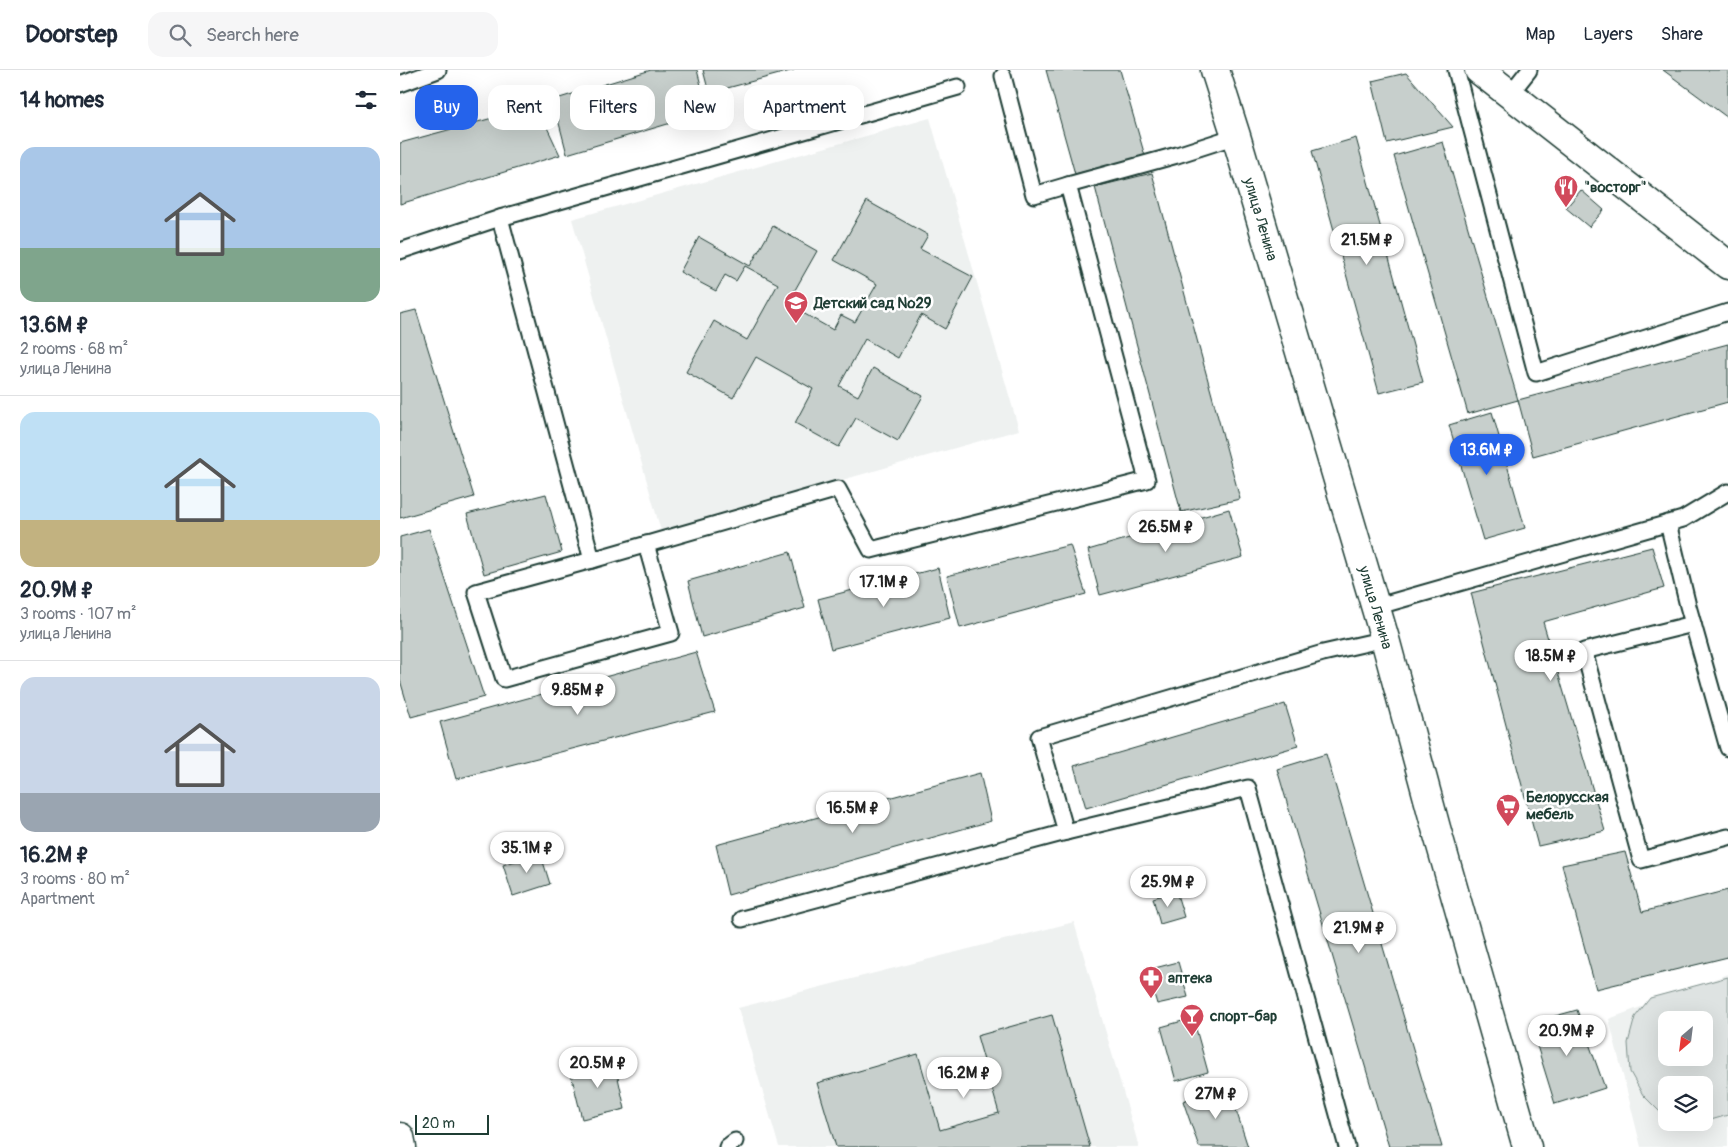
<!DOCTYPE html>
<html lang="en">
<head>
<meta charset="utf-8">
<style>
  body { margin:0; font-family:Pangolin,sans-serif; background:#f6f6f7; color:#1f2937; height:100vh; display:flex; flex-direction:column; font-size:19px; white-space:nowrap }
  * { box-sizing:border-box; margin:0 }
  p { font-size:16px; color:#747a83 }
  .icon { flex:none; width:28px; height:28px; fill:none; stroke:currentColor; stroke-width:2; stroke-linecap:round; stroke-linejoin:round }
  .map { position:relative; flex:1; overflow:hidden }
  .details { display:flex; flex-direction:column; background:#fff; width:400px }
  .details>* { flex:none }
  .guide { position:absolute; left:15px; top:15px; width:475px; height:45px; display:flex; gap:10px }
  .needle { width:32px; rotate:208deg }
  .fabs { position:absolute; left:1258px; top:941px; display:grid; gap:10px }
  .fabs a { display:grid; place-items:center; width:55px; height:55px; border-radius:10px; background:#fff; box-shadow:0 5px 20px #0002; font-size:25px }
  .scale { position:absolute; left:15px; bottom:12px; width:74px; box-sizing:border-box; padding-left:5px; border:2px solid #1f3d34; border-top:0; font-size:14px; line-height:18px; white-space:nowrap; color:#1f3d34; -webkit-text-stroke:4px #fff; paint-order:stroke }
  .price { position:absolute; translate:-50% -42px; padding:0 11px; border-radius:18px; background:#fff; color:#222; font-size:16px; line-height:32px; filter:drop-shadow(0 1px 2px #0008) }
  .price::after { content:''; position:absolute; left:50%; top:30px; width:15px; height:11px; margin-left:-8px; background:inherit; clip-path:polygon(0 0,100% 0,50% 100%) }
  .price.on { background:#2563eb; color:#fff }
  ul { padding:0; list-style:none }
  li { display:grid; align-content:center; gap:10px; height:265px; padding:0 20px }
  li+li { border-top:1px solid #e0e1e3 }
  li span { display:grid; place-items:center; height:155px; border-radius:15px; color:#555 }
  li>.icon { margin-inline-start:auto }
  span .icon { width:90px; height:90px; fill:#fffc; stroke-width:1 }
  li b { font-size:21px }
  h2 { display:flex; justify-content:space-between; align-items:center; height:60px; padding:0 20px; font-size:21px }
  .tag { padding:0 18px; border-radius:15px; background:#fff; box-shadow:0 5px 20px #0002; font-size:18px; line-height:45px }
  .tag.on { background:#2563eb; color:#fff }
  header { display:flex; align-items:center; gap:30px; box-sizing:border-box; height:70px; padding:0 25px; background:#fff; border-bottom:1px solid #e0e1e3 }
  header strong { font-size:24px }
  nav { display:flex; gap:28px; margin-inline-start:auto; font-size:18px }
  .search { width:350px; height:45px; background:#f6f6f7; display:flex; align-items:center; gap:12px; box-sizing:border-box; padding:0 18px; border-radius:15px; color:#747a83; font-size:19px }
  main { display:flex; flex:1; min-height:0 }
  .map>svg:first-child { display:block }
  .built { fill:#eef1f0; fill-rule:evenodd }
  .green { fill:#dee3e2; stroke:#7e908b; fill-rule:evenodd }
  .building { fill:#c7cfcc; stroke:#1f3d34 }
  .lines { fill:none; stroke-linecap:round; stroke-linejoin:round }
  .service-casing { stroke:#1f3d34; stroke-width:19 }
  .minor-casing { stroke:#1f3d34; stroke-width:31 }
  .tertiary-casing { stroke:#1f3d34; stroke-width:31 }
  .service { stroke:#fff; stroke-width:15 }
  .minor { stroke:#fff; stroke-width:28 }
  .tertiary { stroke:#fff; stroke-width:28 }
  .labels { text-anchor:middle; dominant-baseline:central; stroke-width:5; stroke-linejoin:round; paint-order:stroke }
  .poi-label { font-size:15px; font-weight:bold; fill:#1f3d34; stroke:#fff; text-anchor:start }
  .street-label { font-size:15px; fill:#1f3d34; stroke:#fff }
</style>
</head>
<body>
<header>
<strong>Doorstep</strong>
<div class="search"><svg class="icon" aria-label="search" viewBox="0 0 24 24"><circle cx="10" cy="10" r="6"/><path d="M15 15l6 6"/></svg>Search here</div>
<nav><a>Map</a><a>Layers</a><a>Share</a></nav>
</header>
<main>
<section class="details">
<h2>14 homes<svg class="icon" aria-label="filters" viewBox="0 0 24 24"><path d="M4 7h16M4 17h16"/><circle cx="9" cy="7" r="2"/><circle cx="15" cy="17" r="2"/></svg></h2>
<ul>
<li><span style="background:linear-gradient(#a9c7e8 65%,#7fa58c 0)"><svg class="icon" aria-label="home" viewBox="0 0 24 24"><path d="M3 11l9-7 9 7M6 9v11h12V9"/></svg></span><div><b>13.6M ₽</b><p>2 rooms · 68 m²</p><p>улица Ленина</p></div></li>
<li><span style="background:linear-gradient(#bfe0f5 70%,#c2b280 0)"><svg class="icon" aria-label="home" viewBox="0 0 24 24"><path d="M3 11l9-7 9 7M6 9v11h12V9"/></svg></span><div><b>20.9M ₽</b><p>3 rooms · 107 m²</p><p>улица Ленина</p></div></li>
<li><span style="background:linear-gradient(#c9d6e8 75%,#9aa5b1 0)"><svg class="icon" aria-label="home" viewBox="0 0 24 24"><path d="M3 11l9-7 9 7M6 9v11h12V9"/></svg></span><div><b>16.2M ₽</b><p>3 rooms · 80 m²</p><p>Apartment</p></div></li>
</ul>
</section>
<div class="map">
<svg width="1328" height="1077" viewBox="0 0 1328 1077">
  <rect width="100%" height="100%" fill="#fff"/>
  <filter id="ink" filterUnits="userSpaceOnUse"><feTurbulence type="fractalNoise" baseFrequency=".02" numOctaves="2"/><feDisplacementMap in="SourceGraphic" scale="10" xChannelSelector="R" yChannelSelector="G"/><feConvolveMatrix kernelMatrix="1 2 1 2 8 2 1 2 1" color-interpolation-filters="sRGB"/></filter>
  <g filter="url(#ink)">
    <g class="built">
      <path d="M530,48L619,360L261,461L172,149Z"/>
      <path d="M674,852L739,1077H379L338,938Z"/>
      <path d="M1328,904V1077H1241L1209,949ZM1266,950H1304V988H1266ZM1266,1015H1304V1052H1266Z"/>
    </g>
    <path class="green" d="M1328,907V1045L1304,1052V1015H1266V1048L1243,1025L1230,1002L1228,973L1235,947L1250,928ZM1266,950H1304V988H1266Z"/>
    <g class="building">
      <path d="M251,0H297L308,42L167,84L153,30Z"/>
      <path d="M303,0H394L309,23Z"/>
      <path d="M646,0H720L745,86L675,104Z"/>
      <path d="M1263,0H1328V48Z"/>
      <path d="M1006,3L1053,57L987,73L972,11Z"/>
      <path d="M137,36L160,85L0,134V73Z"/>
      <path d="M956,68L1023,312L979,323L912,81Z"/>
      <path d="M1043,72L1118,330L1068,344L994,86Z"/>
      <path d="M752,103L840,429L781,442L695,117Z"/>
      <path d="M1181,120L1204,140L1189,157L1166,138Z"/>
      <path d="M467,131L528,165L520,179L573,207L545,259L521,245L498,288L465,269L439,316L458,326L473,298L523,326L498,371L456,348L439,377L395,353L413,319L356,287L333,328L286,302L314,251L347,270L378,214L345,196L336,211L325,205L316,221L280,202L299,167L350,196L373,156L417,181L387,234L433,260L441,245L455,252L477,214L434,190Z"/>
      <path d="M16,240L74,427L0,448V244Z"/>
      <path d="M1328,274V332L1133,386L1118,330Z"/>
      <path d="M1092,342L1125,458L1083,470L1049,355Z"/>
      <path d="M146,424L162,482L84,504L67,444Z"/>
      <path d="M829,439L843,487L700,525L688,480Z"/>
      <path d="M29,459L84,627L11,647L0,610V467Z"/>
      <path d="M670,475L686,524L560,558L547,506Z"/>
      <path d="M1252,477L1264,518L1143,552L1205,761L1138,776L1071,523Z"/>
      <path d="M390,482L405,538L302,567L288,511Z"/>
      <path d="M538,498L550,548L431,579L418,529Z"/>
      <path d="M296,582L315,642L56,709L40,652Z"/>
      <path d="M885,634L898,676L686,738L674,696Z"/>
      <path d="M926,684L1042,1077H989L877,699Z"/>
      <path d="M580,703L591,751L328,825L316,775Z"/>
      <path d="M140,782L150,814L113,826L103,795Z"/>
      <path d="M1225,782L1242,842L1328,820V887L1196,919L1162,795Z"/>
      <path d="M776,821L784,847L760,854L753,828Z"/>
      <path d="M778,892L788,927L757,934L747,900Z"/>
      <path d="M1177,940L1205,1018L1155,1034L1130,953Z"/>
      <path d="M652,945L690,1077H436L417,1013L518,984L540,1060L599,1043L577,966Z"/>
      <path d="M793,948L808,1002L776,1011L761,957Z"/>
      <path d="M214,990L225,1039L182,1049L170,1000Z"/>
      <path d="M828,1015L848,1077H799L783,1031Z"/>
    </g>
    <g class="lines">
      <defs>
        <g id="service">
          <path d="M1056,0L1136,303L1328,242"/>
          <path d="M603,6L634,125L668,115"/>
          <path d="M0,14L38,0"/>
          <path d="M1110,24L1129,0"/>
          <path d="M100,148L558,17"/>
          <path d="M0,181L100,148L192,490L438,419L471,480L747,410L668,115L777,85L836,66"/>
          <path d="M1268,453L1288,536L1328,678"/>
          <path d="M192,490L76,522L104,609L271,563L246,474"/>
          <path d="M975,537L1283,449L1328,422"/>
          <path d="M1293,554L1184,581L1241,790L1328,767"/>
          <path d="M666,762L848,718L947,1077"/>
          <path d="M342,849L666,762L639,667L923,583L985,569"/>
          <path d="M327,1077L335,1071"/>
        </g>
        <g id="minor">
          <path d="M1079,0L1328,195"/>
          <path d="M0,1067L2,1077"/>
        </g>
        <g id="tertiary">
          <path id="s1" d="M815,0L836,66L985,569L1036,758L1127,1077"/>
        </g>
      </defs>
      <use href="#service" class="service-casing"/>
      <use href="#minor" class="minor-casing"/>
      <use href="#tertiary" class="tertiary-casing"/>
      <use href="#service" class="service"/>
      <use href="#minor" class="minor"/>
      <use href="#tertiary" class="tertiary"/>
    </g>
  </g>
  <defs>
    <symbol id="restaurant-pin" viewBox="-11 -11 22 30"><path d="M0 17L-7.5 6A9.5 9.5 0 1 1 7.5 6Z" fill="#d1495b" stroke="#fff"/><path d="M-5-6h1v4h1v-4h1v4h1v-4h1v5L-1.5 .5V6h-2V.5L-5-1ZM5-6V6H3V1.5H1.5Q1.5-4 5-6Z" fill="#fff"/></symbol>
    <symbol id="school-pin" viewBox="-11 -11 22 30"><path d="M0 17L-7.5 6A9.5 9.5 0 1 1 7.5 6Z" fill="#d1495b" stroke="#fff"/><path d="M0-5L7-2L0 1L-7-2ZM-4 1L0 2.5L4 1V4Q0 6-4 4Z" fill="#fff"/></symbol>
    <symbol id="supermarket-pin" viewBox="-11 -11 22 30"><path d="M0 17L-7.5 6A9.5 9.5 0 1 1 7.5 6Z" fill="#d1495b" stroke="#fff"/><path d="M-6-5.5h2.5l.6 2H6L4.5 2H-2.5L-4.4-4H-6ZM-1.5 3.2a1.3 1.3 0 1 0 .1 0ZM3 3.2a1.3 1.3 0 1 0 .1 0Z" fill="#fff"/></symbol>
    <symbol id="pharmacy-pin" viewBox="-11 -11 22 30"><path d="M0 17L-7.5 6A9.5 9.5 0 1 1 7.5 6Z" fill="#d1495b" stroke="#fff"/><path d="M-2-6h4v4h4v4h-4v4h-4v-4h-4v-4h4Z" fill="#fff"/></symbol>
    <symbol id="bar-pin" viewBox="-11 -11 22 30"><path d="M0 17L-7.5 6A9.5 9.5 0 1 1 7.5 6Z" fill="#d1495b" stroke="#fff"/><path d="M-6-5H6L.8 .8V4.5H3.5V6h-7V4.5H-.8V.8Z" fill="#fff"/></symbol>
  </defs>
  <g fill-rule="evenodd">
    <use href="#restaurant-pin" x="1152" y="103" width="28" height="38"/>
    <use href="#school-pin" x="382" y="219" width="28" height="38"/>
    <use href="#supermarket-pin" x="1094" y="722" width="28" height="38"/>
    <use href="#pharmacy-pin" x="737" y="894" width="28" height="38"/>
    <use href="#bar-pin" x="778" y="932" width="28" height="38"/>
  </g>
  <g class="labels">
    <g class="poi-label">
      <text x="1184" y="117">"восторг"</text>
      <text x="414" y="233">Детский сад №29</text>
      <text x="1126" y="727">Белорусская<tspan x="1126" dy="17">мебель</tspan></text>
      <text x="768" y="908">аптека</text>
      <text x="810" y="946">спорт-бар</text>
    </g>
    <g class="street-label">
      <text stroke="none"><textPath href="#s1" startOffset="156">улица Ленина</textPath></text>
      <text stroke="none"><textPath href="#s1" startOffset="561">улица Ленина</textPath></text>
    </g>
  </g>
</svg>
<div class="fabs">
<a><svg class="needle" viewBox="-14 -14 28 28"><path d="M0-13l5 13h-10z" fill="#e53935"/><path d="M0 13l5-13h-10z" fill="#747a83"/></svg></a>
<a><svg class="icon" aria-label="layers" viewBox="0 0 24 24"><path d="M12 4l9 5-9 5-9-5zM3 14l9 5 9-5"/></svg></a>
</div>
<div class="scale">20 m</div>
<b class="price" style="left:967px;top:196px">21.5M ₽</b>
<b class="price on" style="left:1087px;top:406px">13.6M ₽</b>
<b class="price" style="left:766px;top:483px">26.5M ₽</b>
<b class="price" style="left:484px;top:538px">17.1M ₽</b>
<b class="price" style="left:1151px;top:612px">18.5M ₽</b>
<b class="price" style="left:178px;top:646px">9.85M ₽</b>
<b class="price" style="left:453px;top:764px">16.5M ₽</b>
<b class="price" style="left:127px;top:804px">35.1M ₽</b>
<b class="price" style="left:768px;top:838px">25.9M ₽</b>
<b class="price" style="left:959px;top:884px">21.9M ₽</b>
<b class="price" style="left:1167px;top:987px">20.9M ₽</b>
<b class="price" style="left:198px;top:1019px">20.5M ₽</b>
<b class="price" style="left:564px;top:1029px">16.2M ₽</b>
<b class="price" style="left:816px;top:1050px">27M ₽</b>
<div class="guide">
<a class="tag on">Buy</a>
<a class="tag">Rent</a>
<a class="tag">Filters</a>
<a class="tag">New</a>
<a class="tag">Apartment</a>
</div>
</div>
</main>
</body>
</html>
